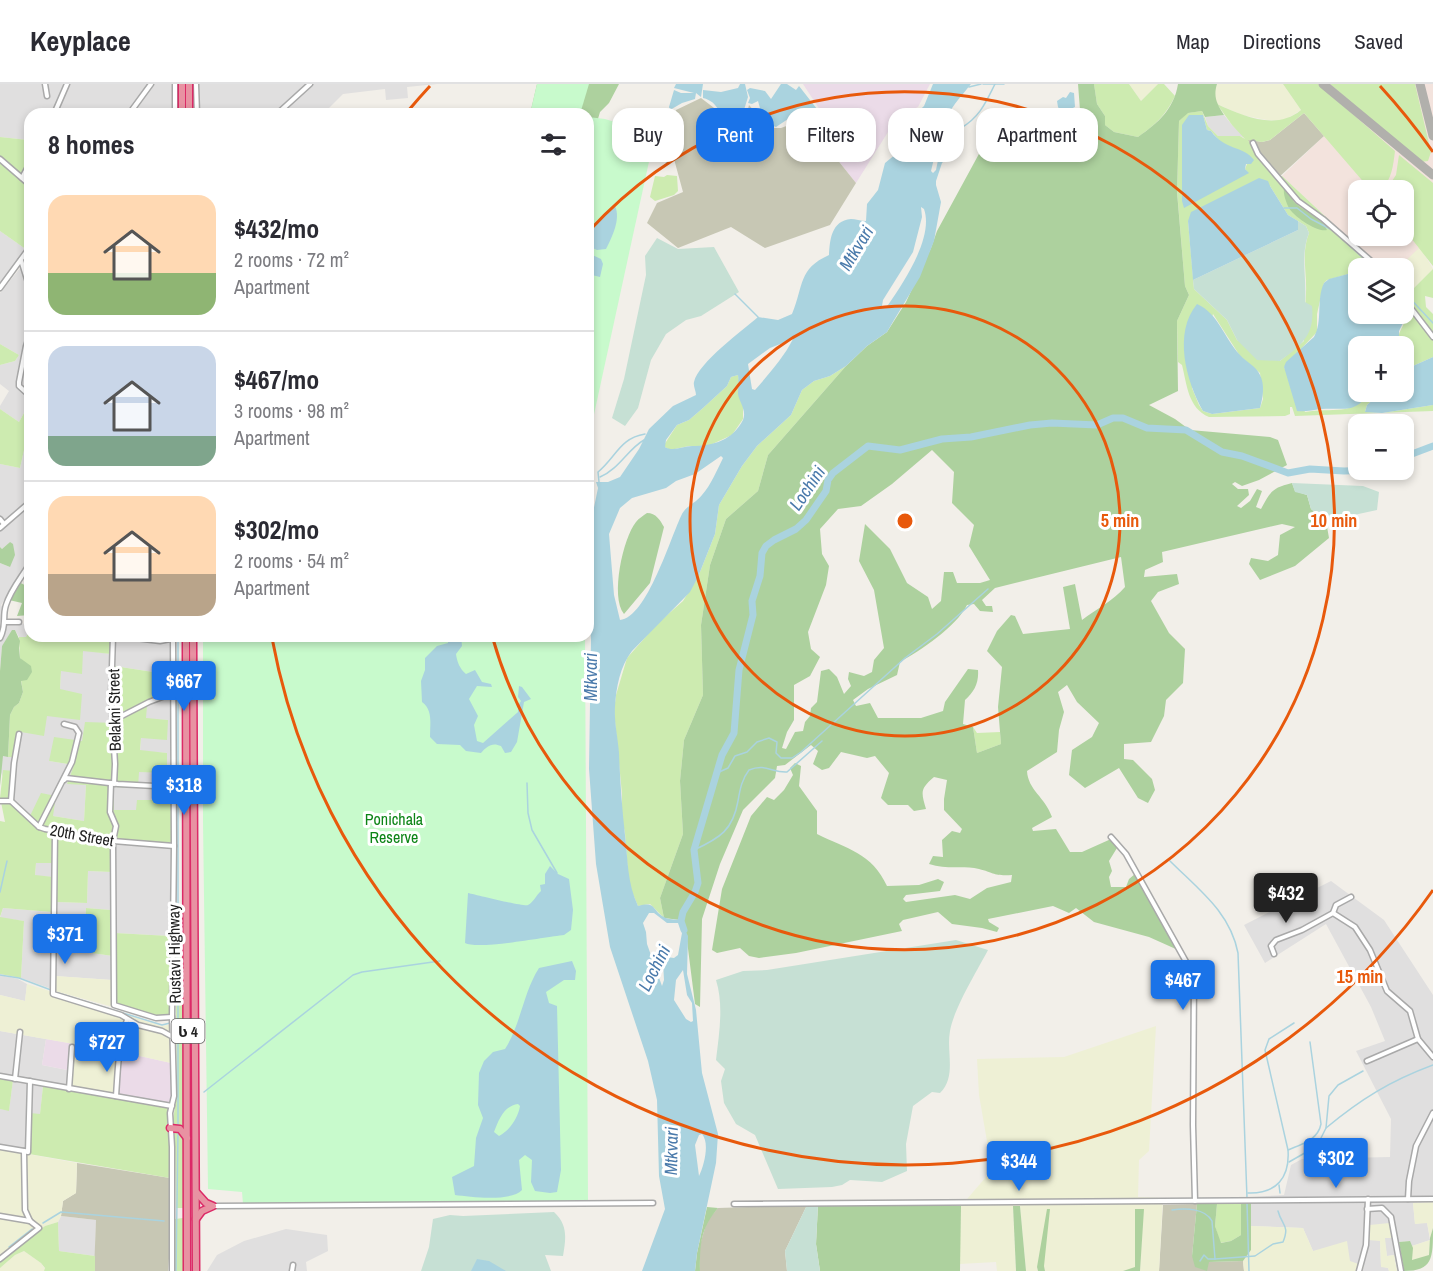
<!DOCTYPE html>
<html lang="en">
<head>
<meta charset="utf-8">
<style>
  body { margin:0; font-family:"Archivo Narrow","Noto Sans Georgian",sans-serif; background:#f7f7f7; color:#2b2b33; height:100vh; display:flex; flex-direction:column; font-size:22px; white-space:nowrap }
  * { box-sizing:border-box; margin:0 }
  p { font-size:20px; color:#7c7c81 }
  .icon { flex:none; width:33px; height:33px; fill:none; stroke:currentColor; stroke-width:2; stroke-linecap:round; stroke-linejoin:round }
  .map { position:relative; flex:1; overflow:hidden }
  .sheet { position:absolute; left:24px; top:24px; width:570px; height:534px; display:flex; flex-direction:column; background:#fff; border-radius:18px; box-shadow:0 3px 9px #0003 }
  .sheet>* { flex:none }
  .top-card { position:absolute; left:612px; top:24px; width:570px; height:54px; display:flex; gap:12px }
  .tools { position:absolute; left:1348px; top:96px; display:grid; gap:12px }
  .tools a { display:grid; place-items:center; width:66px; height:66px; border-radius:12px; background:#fff; box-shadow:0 3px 9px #0003; font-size:30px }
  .price { position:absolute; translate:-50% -51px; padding:0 14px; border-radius:6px; background:#1a73e8; color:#fff; font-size:20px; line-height:39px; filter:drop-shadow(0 2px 3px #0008) }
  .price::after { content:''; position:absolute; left:50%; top:36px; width:18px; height:14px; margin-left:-9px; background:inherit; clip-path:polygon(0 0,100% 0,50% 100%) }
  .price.on { background:#222; color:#fff }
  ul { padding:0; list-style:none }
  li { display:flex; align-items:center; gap:18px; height:150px; padding:0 24px }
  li+li { border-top:2px solid #e1e1e2 }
  li span { display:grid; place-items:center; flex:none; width:168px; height:120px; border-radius:18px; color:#555 }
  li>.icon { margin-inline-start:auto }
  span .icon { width:72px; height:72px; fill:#fffc; stroke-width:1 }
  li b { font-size:26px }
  h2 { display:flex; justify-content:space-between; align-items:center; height:72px; padding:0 24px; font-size:26px }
  .chip { padding:0 21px; border-radius:18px; background:#fff; box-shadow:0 3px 9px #0003; font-size:21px; line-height:54px }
  .chip.on { background:#1a73e8; color:#fff }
  header { display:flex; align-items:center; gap:36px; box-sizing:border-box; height:84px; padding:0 30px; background:#fff; border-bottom:2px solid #e1e1e2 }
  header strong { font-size:28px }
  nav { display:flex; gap:33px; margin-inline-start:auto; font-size:21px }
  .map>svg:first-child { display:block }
  .residential { fill:#e0dfdf }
  .industrial { fill:#ebdbe8 }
  .military { fill:#f3e3dd; fill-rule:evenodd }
  .construction { fill:#c7c7b4 }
  .farmland { fill:#eef0d5 }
  .grass { fill:#cdebb0; fill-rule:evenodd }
  .forest { fill:#add19e; fill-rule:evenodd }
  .wetland { fill:#c6e0d4 }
  .park { fill:#c8facc }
  .water { fill:#aad3df; fill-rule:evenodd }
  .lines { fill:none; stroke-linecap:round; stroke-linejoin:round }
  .stream { stroke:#aad3df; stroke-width:1.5 }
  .river { stroke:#aad3df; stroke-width:7 }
  .taxiway { stroke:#b1b0ac; stroke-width:9 }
  .minor-casing { stroke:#a9a9a9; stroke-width:7 }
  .highway-casing { stroke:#dc2a67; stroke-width:9 }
  .minor { stroke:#fff; stroke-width:4 }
  .highway { stroke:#e892a2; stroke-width:6 }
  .ring { fill:none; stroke:#e8590c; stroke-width:3 }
  .labels { text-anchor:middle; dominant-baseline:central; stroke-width:6; stroke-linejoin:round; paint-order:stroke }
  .shield { fill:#fff; stroke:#646464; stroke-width:1.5 }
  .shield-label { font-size:15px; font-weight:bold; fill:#222 }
  .street-label { font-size:16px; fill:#222; stroke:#fff }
  .park-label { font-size:16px; fill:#0c8416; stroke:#fff }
  .water-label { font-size:18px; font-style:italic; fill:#4a7aab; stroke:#fff }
  .centre { fill:#e8590c; stroke:#fff; stroke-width:3 }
  .ring-label { font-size:18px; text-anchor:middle; font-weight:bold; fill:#e8590c; stroke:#fff; stroke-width:6; stroke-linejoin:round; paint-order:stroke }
</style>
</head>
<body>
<header>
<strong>Keyplace</strong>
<nav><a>Map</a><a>Directions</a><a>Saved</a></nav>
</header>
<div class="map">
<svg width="1433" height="1187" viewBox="0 0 1433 1187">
  <rect width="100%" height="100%" fill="#f2efe9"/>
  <g class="residential">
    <path d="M0,0H66L52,30H30V53L28,56L0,53Z"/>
    <path d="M70,0H148L126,30H56Z"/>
    <path d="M155,0H173L172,30H133Z"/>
    <path d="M199,0H437L407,3L408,14L386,16L385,5L343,10L323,30H199Z"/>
    <path d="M1224,31L1232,41L1247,55L1240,52H1218L1208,42L1205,33Z"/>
    <path d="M0,147L27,166L0,203Z"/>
    <path d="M21,183L30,214V294L28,301L30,305V332L24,329L19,338L0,325V322L9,307L0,300V281L15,277L19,271L0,260V209Z"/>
    <path d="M26,357H30V415L25,422L0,442V380L20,384Z"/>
    <path d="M30,420V448L26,447L24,458L30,461V477L1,521L4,525L0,552V479L10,483V458L2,465L0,463V446Z"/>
    <path d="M30,538V546L26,553H19L15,546H13L7,555L2,562L0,587V556L7,539L22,540Z"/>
    <path d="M119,552H172V716H137V726H114V703L167,669L140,667L141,654L168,636L146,635V622L166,590L114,582L116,556L119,555Z"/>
    <path d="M83,566L111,570V639L49,677L74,681L86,701L84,737L53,732H30L8,715L10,710L0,686L3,672L17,673L21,648L46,632L60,605L61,587Z"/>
    <path d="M115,758L171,763L170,852L115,849Z"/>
    <path d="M36,779H54V793L35,792Z"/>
    <path d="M88,787L112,788L111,826L86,824L84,868L113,872L112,896L55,892L56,818L87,819Z"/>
    <path d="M1331,797L1384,836L1433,911V1118L1413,1119L1415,1140L1427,1138L1430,1156L1412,1162L1409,1157L1399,1158L1404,1187H1397L1394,1171L1387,1172L1384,1154L1389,1139L1369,1156H1380L1381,1182L1388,1184L1389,1187H1362L1364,1182L1313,1167L1303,1144L1251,1142V1113L1284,1111L1291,1081L1302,1075L1390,1073L1391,1035L1356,967L1385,957L1371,923L1326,840L1265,879L1244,841Z"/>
    <path d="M3,824L52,828V905L21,894L24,837L0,834Z"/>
    <path d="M0,891L18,895L27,900L25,917L0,911Z"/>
    <path d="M0,947L46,955L42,981L72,987V1002L0,990Z"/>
    <path d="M13,996L43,1002L40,1031L30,1030L29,1070L0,1065V1025L9,1026Z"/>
    <path d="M61,1132L96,1136L95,1172L59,1167L58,1138Z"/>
    <path d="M286,1145L327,1151L328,1167L306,1178L307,1187H207L217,1171L244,1157Z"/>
  </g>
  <g class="industrial">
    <path d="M803,0H930L918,23L898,32L856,99L820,54L822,29Z"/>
    <path d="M46,955L75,960L72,987L42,981Z"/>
    <path d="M122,968L171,979L172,1008L170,1020L118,1011Z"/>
  </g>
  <path class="military" d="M1283,0H1433V182L1420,164L1398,184H1384L1358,163L1282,92L1324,52ZM1359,106H1404V152H1359Z"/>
  <g class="construction">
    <path d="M701,14L722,30L729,47L744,42L749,21L769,44H781L822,29L820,54L856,99L830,141L765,164L731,143L678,164L647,139L657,119L683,108L674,75L670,45L676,26Z"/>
    <path d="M1304,29L1324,52L1278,94L1257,71L1247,55L1262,58L1270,56Z"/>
    <path d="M77,1079L170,1094L171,1149L168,1187H94L96,1136L61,1132L63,1117L76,1109Z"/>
    <path d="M1197,1120L1192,1172L1209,1178L1243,1177L1244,1187H1159L1163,1121Z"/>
    <path d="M807,1121L785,1167L787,1187H700V1161L707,1137L718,1124Z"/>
  </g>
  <g class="farmland">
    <path d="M1129,0H1158L1141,17Z"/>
    <path d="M1217,0H1283L1301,26L1285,36H1267L1242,31L1217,20L1214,10Z"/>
    <path d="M1420,163L1433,185L1411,207L1404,201V184H1398Z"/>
    <path d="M55,892L112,896L113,923L55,907Z"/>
    <path d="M27,900L162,942L172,940L171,979L122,968L118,1011L72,1002L74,960L0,947V911L25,917Z"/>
    <path d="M1156,942L1149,1067L1139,1076L1138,1113L1163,1114L1159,1187H1140L1143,1125L1135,1126V1184L1123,1187H1045L1044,1182L1037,1183L1038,1187H1026L1020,1122L1013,1123L1016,1187H997L996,1178L959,1180L961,1122L992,1086L979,1011L977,975L1064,973Z"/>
    <path d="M0,1065L77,1079L76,1109L63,1117L61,1132L58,1138L45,1142L0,1178Z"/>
    <path d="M1433,1118V1144L1430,1154L1427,1139L1415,1140L1413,1119Z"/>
    <path d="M1389,1139L1392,1154H1385L1387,1172L1394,1171L1397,1187H1389L1388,1184L1381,1183L1380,1157L1368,1156L1370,1141Z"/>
    <path d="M1251,1142L1303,1144L1313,1167L1347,1157L1350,1177L1364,1182L1362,1187H1244L1243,1177L1251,1166Z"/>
    <path d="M1430,1156L1429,1171L1412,1177V1162Z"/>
    <path d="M24,1167L41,1179L45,1185L44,1187H0V1184L15,1171Z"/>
  </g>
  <g class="grass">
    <path d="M1094,0H1129L1141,17L1158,0H1164L1175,12C1166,31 1155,41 1138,53L1114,48L1105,41V32L1097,20Z"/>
    <path d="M1283,0H1318L1395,67C1393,83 1392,93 1382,106H1376L1370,100L1367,102L1304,29L1270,56L1262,58L1248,56L1257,71L1278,94L1282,92L1358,163L1384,184H1359V187L1327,196L1324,199L1317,230V248L1284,283L1287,289L1305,328C1333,323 1352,333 1370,308H1382L1367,321L1365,328L1382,329L1433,321V327L1295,332L1292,323H1290V330L1285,332L1209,333C1188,324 1187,301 1182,281L1178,278L1177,237L1189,211L1185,202L1177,107L1179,37L1187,29L1202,27L1208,42L1218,52H1240L1245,55L1232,41L1217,20C1243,32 1276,47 1301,26ZM1189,31H1203L1207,46L1211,47L1222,60L1231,63L1247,80L1245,85L1248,89ZM1270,102L1288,131L1306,142L1309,149C1301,169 1307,188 1306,209C1305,225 1304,241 1304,257L1280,277L1237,256L1227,236L1194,205L1188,137ZM1213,230L1240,272L1260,289L1263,315L1260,324L1212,330L1203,327L1199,321L1192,304Z"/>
    <path d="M1330,0H1415L1431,68L1428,77L1421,78L1414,74Z"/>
    <path d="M0,53L28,56L30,53V74L22,90L0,73Z"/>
    <path d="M1399,71L1433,99V182L1404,145V106H1386L1396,91Z"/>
    <path d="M0,79L30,104V163L27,166L0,147Z"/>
    <path d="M667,91L677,92L678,107L674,111L655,117L650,113L655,92L664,93Z"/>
    <path d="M1433,185V214L1425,212L1426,223L1433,230V273L1404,286V262H1399C1397,246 1402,248 1405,235C1407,229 1404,210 1404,201L1411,207Z"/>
    <path d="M0,260L19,271L15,277L0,281Z"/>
    <path d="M846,282L768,371L758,407L726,435L710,481L701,541L703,611L684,656L680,697L683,750L660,814L664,834L650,820L638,822L629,801L628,790L625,749L622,735V710L614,627L616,611L627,574L657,540L683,517L698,493L715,450L719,421L742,382L757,362L791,331L802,306L814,297L830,292Z"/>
    <path d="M738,291L743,319V335L732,351L708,362H689L670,366L665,363L664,361L677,341L689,336L703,324L727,302L731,293Z"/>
    <path d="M0,325L19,338L24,329L30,332V357H26L20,384L0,380Z"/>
    <path d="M30,546V552L111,554V570L83,567L82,590L61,587L60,605L82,610L80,636L47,632L44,652L21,648L17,673H8L10,631L14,623L19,619L23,608L21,596L25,579L20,574L19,553H26Z"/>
    <path d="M114,582L166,590L167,613L147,622L146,634L168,636L167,656L141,654L140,666L167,669V689L139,688L138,704L114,703V726H136L137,716H172L173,757L168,759L111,755L60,747L40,741L30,732L41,709L56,712L53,732L84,737L86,701L67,700L74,681L49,677L54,653L82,657L85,638L115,639Z"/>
    <path d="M973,643L977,649L1000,648L1001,660L977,669Z"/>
    <path d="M3,686L13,687L8,715L0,714Z"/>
    <path d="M1,718C22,719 30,744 54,749V779H36L35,791L54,793L52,828L3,824L0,833L24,837L21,894L0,890V737L5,738Z"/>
    <path d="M56,749L112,757V788L88,787L87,819L56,818Z"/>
    <path d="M86,824L111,826L113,872L84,868Z"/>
    <path d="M175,825H184L185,1187H174L175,1135L183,1134V1124H176L175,1057L173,1035L177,1012Z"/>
    <path d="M115,849L170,852L169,932L158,933L118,922L115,918Z"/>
    <path d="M0,994L13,996L9,1027L0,1025Z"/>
    <path d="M43,1002L170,1023L167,1029L171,1063L170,1094L29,1070L30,1029L40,1030Z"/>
    <path d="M1241,1119V1151L1231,1157L1220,1159L1215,1142L1217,1120Z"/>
    <path d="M58,1138L59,1167L95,1172V1187H44L45,1184L41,1179L24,1167L15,1171L0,1184V1178L45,1142Z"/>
  </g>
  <g class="forest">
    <path d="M537,0H619L609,19L600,28L588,69V30H530Z"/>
    <path d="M1078,0H1094L1097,20L1105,32V41L1114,48L1138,53C1158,39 1174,25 1178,0H1217C1213,13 1217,20 1224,31L1205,33L1202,27L1188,29L1179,37L1177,108L1185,202L1189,211L1177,237L1178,307L1149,321L1175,335L1190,346L1270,353L1278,356L1287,381L1259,396L1242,402L1235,398L1232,400L1238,405H1248L1249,411L1237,422L1241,424L1250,417L1257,405L1262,407L1256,423L1261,425C1271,407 1272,404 1292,399L1295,407L1307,411L1311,425L1326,437L1329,454L1295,482L1260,496L1249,480L1251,474L1268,477L1278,471L1280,451L1295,443L1282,440L1162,468L1163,478L1145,486L1144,493L1177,490L1179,500L1158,508L1151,517L1169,549L1185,565L1183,599L1166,616L1164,632L1151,658L1124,660V675L1133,676L1152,695L1155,706L1148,719L1138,714L1119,684L1085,704L1069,691L1072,666L1092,653L1099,639L1077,618L1067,601L1058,608L1064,628L1059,646L1057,668L1027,687C1028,706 1045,713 1052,733L1032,744L1033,747L1056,745L1070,768H1082L1111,755L1117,764L1109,777L1112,787L1109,793L1111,803H1126L1129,795L1135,790L1178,866L1149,853L1094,838L1076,824L1069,829L1053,822L988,835L989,838L999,844L997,848L982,844L952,840L938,828L903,836L899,840L902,847L796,869L759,874L749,872L740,864L717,869L712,866L722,805L751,732L767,713L774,716L784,706L793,691L790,684L795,679L801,682L799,702L817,727V750C847,765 872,769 887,802L919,801L938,795L944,798L940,807L906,811L903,815L906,818L955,811L970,815L987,804L1011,798L1012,791C993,792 995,789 979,785C963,781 947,786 929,780L933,772L943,773L942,756L952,747L960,749L962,745L944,726V715L947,696L934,693C920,705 921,708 926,725L914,727L908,721H888L881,714L889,689L875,672L867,674L841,668L829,684L822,686L813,680L818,667L811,661L785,681L777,682L775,694L743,726L720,780L702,835L700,923L695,920L685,841L680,836L664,834L660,814L683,750L680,697L684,656L703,611L701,541L710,481L726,435L758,407L768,371L846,282L867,262L887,248L906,218L931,164L937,147L980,68L1011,46L1081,39ZM932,366L954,388L952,419L974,441L969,462L990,496L980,499H957L953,488H944L941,517L932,525L928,513L907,499L890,465L865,440L859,477L874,506L884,564L874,576L872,588L864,592L849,588L848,595L851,602L844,610L837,593L829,585L821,587L817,618L811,624L810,632L805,638L803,647L795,648L786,665L782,664L787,648L794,636V601L810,592L820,573L811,565L808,548L826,501L829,482L822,470L820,445L838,425L861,422L892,400ZM1121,473L1125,503C1113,517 1096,525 1082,536L1075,500L1063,503L1070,545L1023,550L1015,532L1011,531L997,547L987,567L1002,583L998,623L1001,660L977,669L973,643L963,640L965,616C974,608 979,599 978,586L968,585L945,618L943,627L921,634H878L870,619L856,622L853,616L868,605L897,591L900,578C921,566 956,543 967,521L974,520L980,527L993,528L992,522H986L982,516L995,504Z"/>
    <path d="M1284,104L1288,105C1291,110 1291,114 1294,118C1304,128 1322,133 1327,146C1318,149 1293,132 1289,124C1286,118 1283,110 1284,104Z"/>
    <path d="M647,429C656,429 660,436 664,443L650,499L624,530C610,513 623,454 636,438C639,434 643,432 647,429Z"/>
    <path d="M10,458L13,460L15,471L10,483L0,479V463L2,465Z"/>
    <path d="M19,498L30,504V531L17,532L22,519L9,516Z"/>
    <path d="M12,546H15L20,557L19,564L20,574L31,582L32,588L27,596L21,597L23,608L19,619L14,623L10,631L8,673L3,672L0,702V587L2,562Z"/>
    <path d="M1241,1119H1251V1166L1243,1177L1209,1178L1207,1187L1195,1183L1192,1172L1197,1120H1217L1215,1142L1221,1159L1231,1157L1241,1151Z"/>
    <path d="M818,1121L961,1122L960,1187H820L816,1160Z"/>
    <path d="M1013,1122H1020L1026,1187H1016Z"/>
    <path d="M707,1123L718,1124C700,1145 700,1161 700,1187H695L697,1169Z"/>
    <path d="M1047,1125H1050L1044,1182L1045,1187H1038L1037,1183Z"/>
    <path d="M1135,1125H1144L1140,1187H1123L1135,1183Z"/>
    <path d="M1433,1144C1433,1174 1433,1187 1404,1187L1399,1158L1410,1157L1413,1164L1412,1176L1429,1171L1430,1154Z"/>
  </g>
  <g class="wetland">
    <path d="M1298,137L1306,142L1309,149C1300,171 1307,194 1305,218L1312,222C1315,251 1302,261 1280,277L1257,276L1237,256L1227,236L1194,205L1193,196L1298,146Z"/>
    <path d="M657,154L678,165L714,163L739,208L701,232L686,236L666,250L651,276L638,324L625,342L612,334L624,295L646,191L645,172Z"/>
    <path d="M1292,399L1363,402L1379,408L1377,426L1326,437L1311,425L1307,411L1295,408Z"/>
    <path d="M956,856L988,866C977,887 954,924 950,947C946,968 957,992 940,1009L932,1008L913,1022L906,1060L907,1087L882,1098L850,1096L842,1101L832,1103L778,1105L755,1051L736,1040L724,1019L721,997L725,985L716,976C719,950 724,922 716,896L743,887L767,886Z"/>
    <path d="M807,1121H818L816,1160L820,1187H787L785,1167Z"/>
    <path d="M554,1128C568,1141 566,1154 563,1172L545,1171L551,1187H421L429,1163L433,1135L450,1131L463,1132Z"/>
  </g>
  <g class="park">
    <path d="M537,0H589L580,30H530Z"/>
    <path d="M588,33L605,35L655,50L588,358Z"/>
    <path d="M203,552H585L588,1117L243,1120L242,1108L208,1105L203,738Z"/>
  </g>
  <g class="water">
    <path d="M676,0H703L701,13L696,9L695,15L682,19L670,26L669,23L674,6L681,9H694L674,4Z"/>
    <path d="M740,0H745L748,13L743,29L742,42H734L724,45C721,31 719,18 703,14V6L721,8L738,4Z"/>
    <path d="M781,0H787L796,6L799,2L817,25L814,29L799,27L797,33L788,35L776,43L771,41L768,35H763L758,17L752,20L748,19L750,14L747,6L750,4L765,7L771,15Z"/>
    <path d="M933,0H971C961,13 948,25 944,42L947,45L955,41L961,44V55L958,63L942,79L936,97V101L941,118L934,157L920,193L894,236L887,248L867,262L846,282L830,292L814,297L802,306L791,331L757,362L742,382L719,421L715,450L698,493L690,508L632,567C620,582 616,604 615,623C614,638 618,654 619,669C620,696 622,724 625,751C628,776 627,799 638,822C657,817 651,826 664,833C668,836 675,835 680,836L688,852L687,890L696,926L702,989L718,1050L716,1079L697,1169L695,1187H642L665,1125L659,1092L657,1016L648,977L610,863L596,780L589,685L591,556L589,523L592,474L591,438L598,404L596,398H608L620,393L639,365L649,345L673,322L696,311C696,307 693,302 694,298C698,279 743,246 758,233L778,236L792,230C804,201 798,185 829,171C830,156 831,137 851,135C855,135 861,137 866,137L867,120L878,106L885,79L896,70L899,61V46L924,22ZM944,48L947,50V62L939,71L936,86L933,89L931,87L937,62ZM921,123L924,125C934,153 904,198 888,221L884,224L882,222L883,216L913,168L922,133ZM793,255C784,273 769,290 755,306L752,305L748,280L770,264ZM738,291C739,297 738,304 738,310C739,318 747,326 743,336C733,356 713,362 692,362C683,362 673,368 665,363L666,356L677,341L689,336L703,324L727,302L731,293ZM721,372L723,374C717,386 711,401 702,411C696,419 687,421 682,430C671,452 647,534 620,536L614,511L609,450L620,424L632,414L666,404L676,397L695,390ZM649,829H654L667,839H679L682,849L678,871L674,874L667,873L663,878L664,896L662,902L647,860L646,848L643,839ZM683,886L687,911L692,919L693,937L691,938L686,935L674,916L676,896ZM702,1050C710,1059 704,1082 699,1092L695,1061L699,1051Z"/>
    <path d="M1070,8L1074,9L1075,23L1062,29L1058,23L1057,17L1063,13L1066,14Z"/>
    <path d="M1189,31H1203L1207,46L1211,47C1225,67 1243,61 1254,76L1251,80H1246L1245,85L1249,89L1184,124L1182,117V41Z"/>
    <path d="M666,49C673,57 673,70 670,80L667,81L665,77L659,75L661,56Z"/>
    <path d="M1259,94L1268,97L1270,102L1288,131L1298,137V146L1193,196L1188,137L1191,128Z"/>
    <path d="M615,122C621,135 612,153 606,165L597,166L588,162V153L605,129Z"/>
    <path d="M588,169L601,175L603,180L600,193L588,190Z"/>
    <path d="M1359,187V230H1404V221L1408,229L1399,247V262H1359V308H1370C1354,331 1345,323 1321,325C1312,326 1306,328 1297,327L1284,283L1286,278L1314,253C1323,238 1316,215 1324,199L1329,195Z"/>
    <path d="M1197,220C1219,230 1224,254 1240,271C1246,278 1256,282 1260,291C1265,301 1263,313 1260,324L1212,330L1203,327C1186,297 1173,249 1197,220Z"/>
    <path d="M1433,273V321L1382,329L1365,328L1367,321L1382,308H1404V286Z"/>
    <path d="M448,552H461L462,562L456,570C457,578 460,585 466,590L475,586L482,598L491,600L492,603L477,602L469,615L478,632L474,641L477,657L483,659L518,628V622L521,617L518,613L519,602L522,603L531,615L524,618L517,658L511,668L505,669L501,662C492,658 487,662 481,669L466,667L460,661L437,660L430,653C430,639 433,626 422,618L421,597L425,586V574L437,562L448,559Z"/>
    <path d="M550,782L558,790L569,795L573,826L571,846L564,851C545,853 478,866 465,859L468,809C477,811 524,823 528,821C534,818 536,811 541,807L540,801L545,800V790Z"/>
    <path d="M572,877L576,887L575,896H564L546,908L549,919L557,922L561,1086L557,1108L550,1109L535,1107L531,1098L532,1076L525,1071L519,1076L522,1106C511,1118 471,1113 455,1111L452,1093L474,1082L476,1054L483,1034L478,1021L479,989L484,977L493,968L505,965C521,940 523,909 539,884ZM518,1020L520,1022C518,1034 510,1046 499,1052L494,1048C499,1035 504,1022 518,1020Z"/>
    <path d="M477,1175L489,1177L506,1187H471Z"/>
  </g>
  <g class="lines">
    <g class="stream">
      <path d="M983,0H1004"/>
      <path d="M969,3L981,0"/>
      <path d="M961,44C980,33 986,18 995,0"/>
      <path d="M1284,124H1297L1311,135L1336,148"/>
      <path d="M1339,152L1371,181"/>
      <path d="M1376,183L1379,184"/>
      <path d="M1404,208L1433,239"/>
      <path d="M735,210L758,233"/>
      <path d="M600,393C619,385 628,365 644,356"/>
      <path d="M599,398L598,388C616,373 620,354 645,350"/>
      <path d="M178,552V1043"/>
      <path d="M717,689L728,684L735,672L747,668L757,658L769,654L777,658L776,669L781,674H792L801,668L905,574L937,550L988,505"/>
      <path d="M527,699L528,729L532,746L557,789"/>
      <path d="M694,766C720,754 733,746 738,717C740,705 742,695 749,686C766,679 772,689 787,688L822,657"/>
      <path d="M1170,777C1199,806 1230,828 1238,869L1247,1114"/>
      <path d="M0,808L7,777"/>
      <path d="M0,891L19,894L51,906"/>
      <path d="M58,909L162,941L170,939"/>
      <path d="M204,1008L353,891L362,888L440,877"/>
      <path d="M1326,1044C1361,1015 1390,997 1433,981"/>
      <path d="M1288,1066C1302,1060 1318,1056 1321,1040L1310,958"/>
      <path d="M1289,1078L1317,1062L1326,1044L1329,1012L1338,1001L1363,987"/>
      <path d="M1279,1101L1280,1109"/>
      <path d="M1248,1109C1276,1110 1290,1094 1288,1066L1265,966L1269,955L1294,939"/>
      <path d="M1247,1119L1249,1187"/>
      <path d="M1172,1126C1185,1124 1205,1124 1212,1137L1215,1175"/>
      <path d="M43,1139L61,1128L164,1137"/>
      <path d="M9,1163L32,1145"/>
      <path d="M1200,1177L1204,1171L1208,1175H1215L1255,1172L1273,1160L1283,1158C1290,1141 1282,1142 1278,1127"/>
      <path d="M176,1187L178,1048"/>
    </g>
    <g class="river">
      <path d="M1404,373L1433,362"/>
      <path d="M684,846L681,837L683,828L695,808L698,799L694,766L722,671L734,649L739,586L753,531L752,517L760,492L762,469L766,462L774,456L796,445L806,436L826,407L828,396L833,389L868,362L900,366L942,355L971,353L1030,341L1052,339L1097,341L1113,334H1123L1147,344L1186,346L1222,368L1242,372L1288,389L1310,385L1344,387L1376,386"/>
    </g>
    <g class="taxiway">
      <path d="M1323,0L1433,91"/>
      <path d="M1420,0L1433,52"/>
    </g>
    <defs>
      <g id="minor">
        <path d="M45,0L47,12"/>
        <path d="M196,0L197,30"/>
        <path d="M54,30L67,0"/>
        <path d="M129,30L151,0"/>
        <path d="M175,30V0"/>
        <path d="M277,30L310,0"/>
        <path d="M1253,59L1258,70L1298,117L1323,135L1370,176L1373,184"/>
        <path d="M0,75L30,101"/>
        <path d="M22,94L30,79"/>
        <path d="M21,176L30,205"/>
        <path d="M0,204L30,163"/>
        <path d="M1404,215L1433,253"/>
        <path d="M30,250L26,262L19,298V302L30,312"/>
        <path d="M0,435L4,440"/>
        <path d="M0,444L30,418"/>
        <path d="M5,538H19"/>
        <path d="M113,552L111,613L115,680L114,700"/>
        <path d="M120,552L160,557L170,555"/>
        <path d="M0,554C7,541 2,533 6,521C11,505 22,493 30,479"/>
        <path d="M114,636L149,618L173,609"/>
        <path d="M64,696L66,694L118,700L173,703"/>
        <path d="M111,699L110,728L116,742L113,757L114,921L156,934L172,933"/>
        <path d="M0,717H11L39,743L45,745L113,757L174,762"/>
        <path d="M11,717L14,679L19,650"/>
        <path d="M39,743L72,678L79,649L75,643L64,640"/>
        <path d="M53,746L55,749L53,910L121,931L138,941L162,947L173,953"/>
        <path d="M1111,753L1126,770L1194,892L1193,1041L1195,1117"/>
        <path d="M1333,829L1355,843L1370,866L1387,907L1410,927L1418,955L1433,973"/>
        <path d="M1274,870L1271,862L1276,856L1302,846L1333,829L1336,821L1351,813"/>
        <path d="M1367,977L1418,955"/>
        <path d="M0,992L172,1022"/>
        <path d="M15,995L20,948"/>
        <path d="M69,1005L72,963"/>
        <path d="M116,1012C118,986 118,959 127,936"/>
        <path d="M0,1063L24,1067"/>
        <path d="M1408,1115L1409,1097L1416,1062L1433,1029"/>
        <path d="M734,1120L1433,1115"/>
        <path d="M213,1122L653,1119"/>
        <path d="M1367,1125L1382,1124L1391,1133L1401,1187"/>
        <path d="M0,1132L30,1137"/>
        <path d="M0,1175L39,1144L30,1137L25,1126L24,1067L28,1068L30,997"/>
        <path d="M172,1187V1063L170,1029L174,1012L172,933L174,762L173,552"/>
        <path d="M292,1187L293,1181"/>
        <path d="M1359,1187L1366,1161L1368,1115"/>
      </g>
      <g id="highway">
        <path d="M182,0V30"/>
        <path d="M189,0V30"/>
        <path d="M186,552L187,1187"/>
        <path d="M193,552L196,1187"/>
        <path d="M170,1044L180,1045L187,1054"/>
        <path d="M196,1135L202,1127L213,1122L206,1119L197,1109"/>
      </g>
    </defs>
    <use href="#minor" class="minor-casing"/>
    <use href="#highway" class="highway-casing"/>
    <use href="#minor" class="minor"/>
    <use href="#highway" class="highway"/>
  </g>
  <g class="ring">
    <circle cx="905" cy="437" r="215"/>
    <path d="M589 147A429 429 0 1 1 493 555"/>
    <path d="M1433 806A644 644 0 0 1 272 554M408 27A644 644 0 0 1 430 2M1380 2A644 644 0 0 1 1433 68"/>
  </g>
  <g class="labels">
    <rect class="shield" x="171.5" y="935" width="33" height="24" rx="4.5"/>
    <g class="shield-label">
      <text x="188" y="947">ს 4</text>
    </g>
    <g class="street-label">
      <text transform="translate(114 626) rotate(-91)">Belakni Street</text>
      <text transform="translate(82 751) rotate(10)">20th Street</text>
      <text transform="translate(174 870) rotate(-91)">Rustavi Highway</text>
    </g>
    <g class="park-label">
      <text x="394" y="735">Ponichala<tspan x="394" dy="18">Reserve</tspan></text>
    </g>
    <g class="water-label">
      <text transform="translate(856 164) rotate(-59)">Mtkvari</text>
      <text transform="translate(807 404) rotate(-56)">Lochini</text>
      <text transform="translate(590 593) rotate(-90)">Mtkvari</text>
      <text transform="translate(654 884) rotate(-63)">Lochini</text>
      <text transform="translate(671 1067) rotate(-89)">Mtkvari</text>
    </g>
  </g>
  <circle cx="905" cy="437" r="9" class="centre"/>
  <g class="ring-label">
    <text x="1120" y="443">5 min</text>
    <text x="1334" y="443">10 min</text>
    <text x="1360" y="899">15 min</text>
  </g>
</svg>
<div class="tools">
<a><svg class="icon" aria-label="locate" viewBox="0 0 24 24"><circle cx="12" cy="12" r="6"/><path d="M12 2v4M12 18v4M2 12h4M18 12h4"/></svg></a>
<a><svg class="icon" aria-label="layers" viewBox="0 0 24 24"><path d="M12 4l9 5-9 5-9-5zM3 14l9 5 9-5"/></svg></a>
<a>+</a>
<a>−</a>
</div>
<b class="price" style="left:184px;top:628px">$667</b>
<b class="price" style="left:184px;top:732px">$318</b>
<b class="price on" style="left:1286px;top:840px">$432</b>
<b class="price" style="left:65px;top:881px">$371</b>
<b class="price" style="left:1183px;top:927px">$467</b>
<b class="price" style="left:107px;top:989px">$727</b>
<b class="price" style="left:1336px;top:1105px">$302</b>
<b class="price" style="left:1019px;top:1108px">$344</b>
<div class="top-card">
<a class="chip">Buy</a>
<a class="chip on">Rent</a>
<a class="chip">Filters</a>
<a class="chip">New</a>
<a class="chip">Apartment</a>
</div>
<section class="sheet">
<h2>8 homes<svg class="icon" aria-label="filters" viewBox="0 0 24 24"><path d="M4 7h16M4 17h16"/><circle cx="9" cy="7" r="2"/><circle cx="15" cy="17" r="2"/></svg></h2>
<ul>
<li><span style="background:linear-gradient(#ffd9b3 65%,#8fb573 0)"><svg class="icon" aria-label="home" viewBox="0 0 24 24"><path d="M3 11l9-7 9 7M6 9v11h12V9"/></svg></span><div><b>$432/mo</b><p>2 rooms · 72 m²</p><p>Apartment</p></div></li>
<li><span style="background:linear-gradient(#c9d6e8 75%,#7fa58c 0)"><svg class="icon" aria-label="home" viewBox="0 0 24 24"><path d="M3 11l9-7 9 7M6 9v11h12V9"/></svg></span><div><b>$467/mo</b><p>3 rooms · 98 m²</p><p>Apartment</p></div></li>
<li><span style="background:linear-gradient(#ffd9b3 65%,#b9a48a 0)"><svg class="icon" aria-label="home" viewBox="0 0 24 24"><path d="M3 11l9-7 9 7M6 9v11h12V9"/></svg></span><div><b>$302/mo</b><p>2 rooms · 54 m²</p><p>Apartment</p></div></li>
</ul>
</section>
</div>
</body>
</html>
